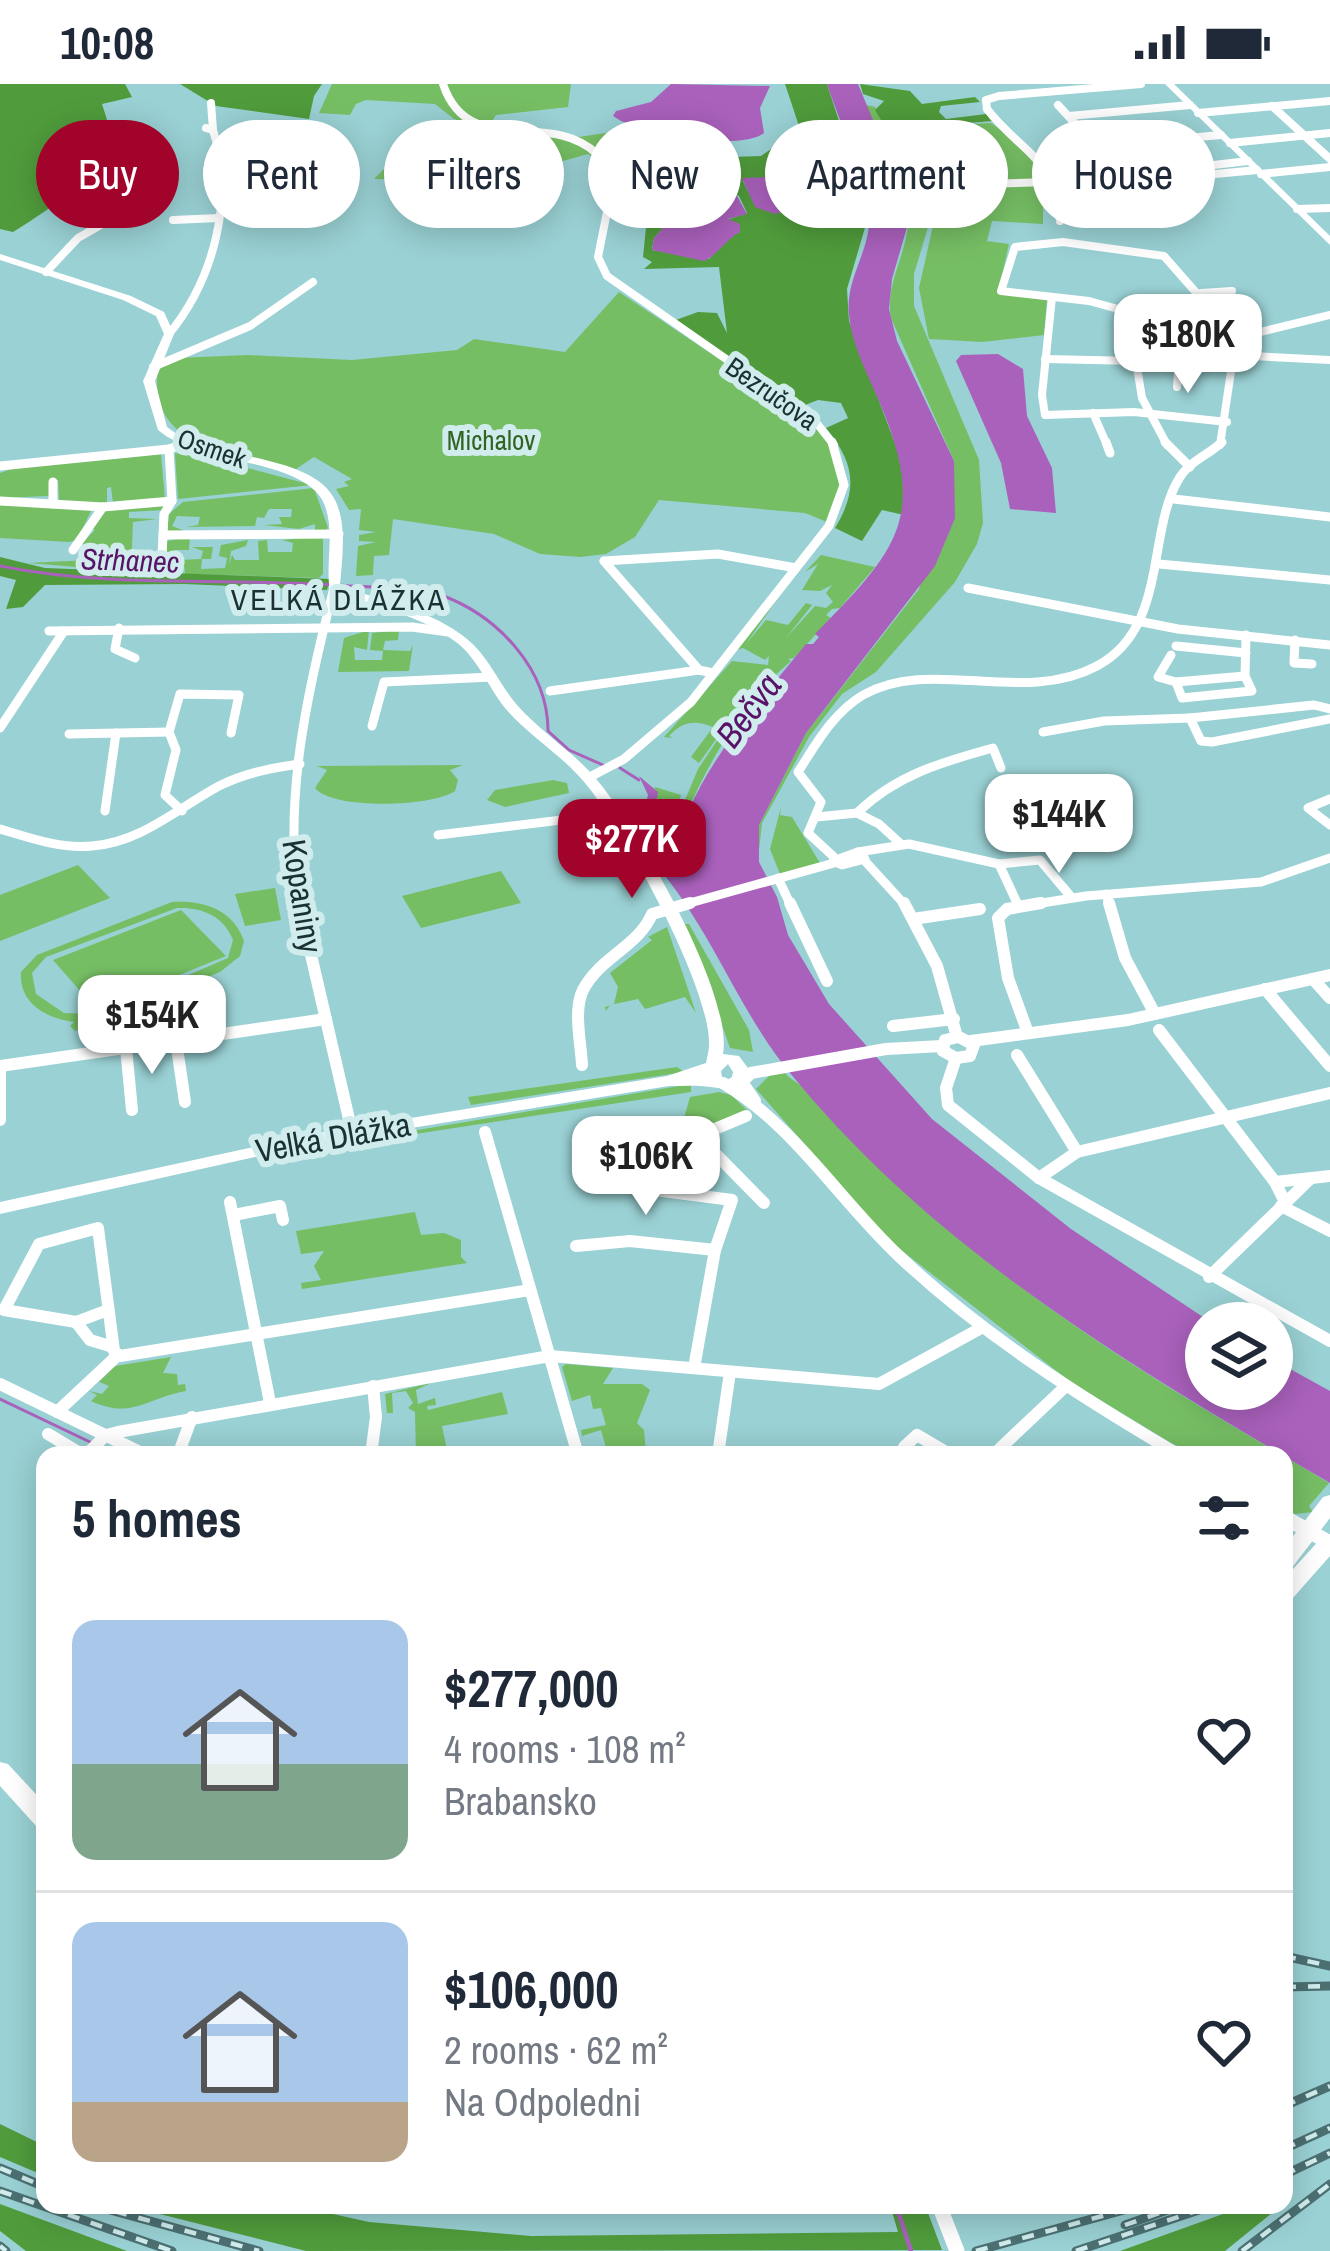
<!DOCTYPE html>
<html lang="en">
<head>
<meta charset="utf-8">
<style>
  body { margin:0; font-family:"Archivo Narrow",sans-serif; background:#f6f6f7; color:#1f2937; height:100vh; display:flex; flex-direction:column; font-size:45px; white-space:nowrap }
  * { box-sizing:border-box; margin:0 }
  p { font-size:39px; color:#747a83 }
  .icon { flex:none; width:66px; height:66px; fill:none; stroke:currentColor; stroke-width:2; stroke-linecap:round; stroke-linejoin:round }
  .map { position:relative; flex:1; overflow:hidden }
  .details { position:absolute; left:36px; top:1362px; width:1257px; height:768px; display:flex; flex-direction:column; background:#fff; border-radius:24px; box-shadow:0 6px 30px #0003 }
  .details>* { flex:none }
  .guide { position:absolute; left:36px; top:36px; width:1260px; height:108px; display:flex; gap:24px }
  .buttons { position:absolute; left:1185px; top:1218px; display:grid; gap:24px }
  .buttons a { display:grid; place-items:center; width:108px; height:108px; border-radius:50%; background:#fff; box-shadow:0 6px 30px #0003; font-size:60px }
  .price { position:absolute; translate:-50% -102px; padding:0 27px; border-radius:24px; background:#fff; color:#222; font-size:39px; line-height:78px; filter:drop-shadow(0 3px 6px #0008) }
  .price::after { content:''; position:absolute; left:50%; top:72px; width:36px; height:27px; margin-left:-18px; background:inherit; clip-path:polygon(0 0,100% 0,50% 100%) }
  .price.active { background:#a2032a; color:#fff }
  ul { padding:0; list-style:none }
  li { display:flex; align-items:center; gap:36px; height:300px; padding:0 36px }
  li+li { border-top:3px solid #e0e1e3 }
  li span { display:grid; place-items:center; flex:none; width:336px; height:240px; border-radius:24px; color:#555 }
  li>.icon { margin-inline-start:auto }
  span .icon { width:144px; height:144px; fill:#fffc; stroke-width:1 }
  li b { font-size:51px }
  h2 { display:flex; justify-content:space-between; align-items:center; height:144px; padding:0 36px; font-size:51px }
  .pill { padding:0 42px; border-radius:54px; background:#fff; box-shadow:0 6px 30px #0003; font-size:42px; line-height:108px }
  .pill.active { background:#a2032a; color:#fff }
  .status { display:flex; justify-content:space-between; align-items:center; height:84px; padding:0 60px; background:#fff; direction:ltr }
  .status svg { height:33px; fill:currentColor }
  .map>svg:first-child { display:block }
  .green { fill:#76be64; fill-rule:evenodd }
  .forest { fill:#509c3c; fill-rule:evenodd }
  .water { fill:#aa61bc }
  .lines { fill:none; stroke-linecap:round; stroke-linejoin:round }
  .stream-far1 { stroke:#aa61bc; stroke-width:3 }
  .stream { stroke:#aa61bc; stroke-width:4.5 }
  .street-far3 { stroke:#fff; stroke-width:8 }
  .street-far2 { stroke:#fff; stroke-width:9 }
  .street-far1 { stroke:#fff; stroke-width:12 }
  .street { stroke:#fff; stroke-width:15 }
  .secondary { fill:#fff; fill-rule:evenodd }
  .primary { fill:#fff; fill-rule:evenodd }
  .rail-casing { stroke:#4c7072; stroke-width:9 }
  .rail { stroke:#d1eced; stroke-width:4.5; stroke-dasharray:12; stroke-linecap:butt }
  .labels { text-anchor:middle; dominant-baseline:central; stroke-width:12; stroke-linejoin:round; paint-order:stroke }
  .far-street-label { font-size:27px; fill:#1a3132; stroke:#d1eced }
  .far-park-label { font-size:27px; fill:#316323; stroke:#d1eced }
  .far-water-label { font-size:30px; font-style:italic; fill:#581368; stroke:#d1eced }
  .far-neighbourhood-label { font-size:30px; letter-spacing:3px; fill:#1a3132; stroke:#d1eced }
  .street-label { font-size:33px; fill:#1a3132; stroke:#d1eced }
  .water-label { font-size:36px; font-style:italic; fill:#581368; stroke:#d1eced }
</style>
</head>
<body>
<div class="status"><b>10:08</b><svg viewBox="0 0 49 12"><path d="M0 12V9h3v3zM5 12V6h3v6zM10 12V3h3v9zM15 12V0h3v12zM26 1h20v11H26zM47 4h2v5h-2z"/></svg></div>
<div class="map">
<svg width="1330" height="2167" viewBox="0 0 1330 2167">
  <rect width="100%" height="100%" fill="#9ad1d4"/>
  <g class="green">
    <path d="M332,0H571L568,23L496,31L491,39L565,55L612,48L700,74C668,84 641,94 606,94L603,81L588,70L492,97L374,95L391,78L451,80L483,45L454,35L435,20L366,16L356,20L350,31L319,29Z"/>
    <path d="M866,21L875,23L883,34L924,48L911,75L931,133L914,190V222L979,376L983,439L977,460L955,498L876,588L842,610L809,653L762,739L758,775L759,741L806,649L919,505L954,377L891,234C885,199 906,173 908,139C911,96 874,61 866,21Z"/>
    <path d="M991,39L1025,63L1057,121L1043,122V140L992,137L987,157L1009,160L998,209L1047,215L1044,251L982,258L929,255L919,204L937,124L916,72L934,42Z"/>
    <path d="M619,208L809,335L823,348L844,397L827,438L805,429L659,416L635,453L606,470L580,473L540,470L494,450L393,435L389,471L374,472L373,491L356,492L358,462L376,458L359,457V451L376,448L359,446L361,425L349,426L336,405L349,402L344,398L352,395L314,373L296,385C239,371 147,367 158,286L176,274L247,271L352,276L457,266L474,255L565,268Z"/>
    <path d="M183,367L312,401L178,415L175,370Z"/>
    <path d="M161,370L165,415L113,419L111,403L107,404V420L59,417L58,396L49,397V412L0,414V389L14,384Z"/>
    <path d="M314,404L328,444L323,449L315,446V440L299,445L264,441L282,440L279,433H291L292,425H269L264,434L257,433L255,442L186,443L198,441L200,433L177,432L172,442L190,449L167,447L169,430L183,418Z"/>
    <path d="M167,419L165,426L129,428V434L157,435L133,438L131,486H148V489L28,479L89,476L95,461L81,460L95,446L90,444L101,427Z"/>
    <path d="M0,421L92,425L77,456L69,458L0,454Z"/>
    <path d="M190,452L189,466H175V476L178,471V476L201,475L203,467L192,463H213L211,475H202L201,485L225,484L227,474L219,472L221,461L248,456L246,462L231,467L229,481L232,471L235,476H259L258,457L267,456L268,468H292L293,459L282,456L323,452V490L319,494L185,490L184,481L166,479L167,457Z"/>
    <path d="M821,471L875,483L840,524L832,525L826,531L831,534L794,574L788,575L791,577C738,621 688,709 672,775H668L651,752L655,703L681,711L667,759L698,685L745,615L699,679L691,673L713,643C695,636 683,637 669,652L673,654L664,653L732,577L768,581L769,572L765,576L743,564L736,566L782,508L746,560L766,536L788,541L806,519L812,521L786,554L815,522L826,524L833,518L826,509L832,501L820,507L802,506L818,480L805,488Z"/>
    <path d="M369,546L367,566L354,563L355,576H382L383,567L370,566L372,549L399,546L398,556L385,557L383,566L410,567L413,561L409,587L338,588L344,554Z"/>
    <path d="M463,681L450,686L458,696L455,707C432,723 332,726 315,704L327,686L317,682Z"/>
    <path d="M553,696L567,699L569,709L505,723L487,716L495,706Z"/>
    <path d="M781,723L780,731L792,733L820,779L780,790L770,765Z"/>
    <path d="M78,781L110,814L0,857V811Z"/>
    <path d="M501,787L521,819L421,844L402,812Z"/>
    <path d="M275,804L281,836L245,842L235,810Z"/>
    <path d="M172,818C203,816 233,825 244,857L240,872L220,888L75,947L70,942L74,938C46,934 19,920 21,888L37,871ZM177,824C202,823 224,832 233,856L228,874L97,930L64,929L36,910L32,889L46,873Z"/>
    <path d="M181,826L226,872L96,925L53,876Z"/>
    <path d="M680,840H689L749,946L753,968L730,964L695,864Z"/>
    <path d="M667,843L696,929L685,913L645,925L638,915L610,921L606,927L605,923L614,920L618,903L610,889L652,856L648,853Z"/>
    <path d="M677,983L684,988L471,1021L468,1013Z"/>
    <path d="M785,989C793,998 796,996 804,1005C943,1163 1102,1267 1282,1371H1200L1173,1360L1072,1299L892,1159L756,1005L771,990Z"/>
    <path d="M691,1000V1008L402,1052L388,1051Z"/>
    <path d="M719,1008L731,1011L749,1028L698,1049L684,1034L690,1013Z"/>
    <path d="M415,1128L421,1151L444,1149L461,1156V1173L467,1179L302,1205L301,1199L321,1196L314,1182L324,1167L301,1170L296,1147Z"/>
    <path d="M171,1273L163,1289L177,1290L178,1301L185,1300L186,1307C146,1314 132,1336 91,1317L97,1311L89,1307L102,1310L109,1302L99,1298L115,1282Z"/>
    <path d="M566,1280L613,1284L603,1300H642L650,1306L637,1339L644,1346L646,1368L674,1371H608L601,1346L582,1352L581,1346L606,1341L601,1324L593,1325L590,1311L572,1317L562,1283Z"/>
    <path d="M431,1299L416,1306L418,1320L435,1314L436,1321L427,1322L428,1326L502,1308L508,1330L442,1342L448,1371H416L415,1328L408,1324L413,1319L406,1307L392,1309L393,1329H387L385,1310Z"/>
    <path d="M1284,1372L1329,1399L1309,1422L1313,1428L1295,1430L1284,1425Z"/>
  </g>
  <g class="forest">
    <path d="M0,0H125L132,13L102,20L108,39L129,49C95,91 59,120 13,148L0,145Z"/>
    <path d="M180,0H322L314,12L309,35L216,22Z"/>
    <path d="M785,0H827L869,130L847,205L849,237L902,378L904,431L882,426L862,457L835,444C859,405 854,378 826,344L848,334L841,319L818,316L800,323L673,237L698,228L717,229L727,249L719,183L644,185L652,178L643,173L647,134L612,133L619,94L655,90L700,74L761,72L787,54H803ZM807,93L799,97L791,125L778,129L755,121L743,97ZM688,103L721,104L739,112L747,129L727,136L739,140L740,148L728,153L709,175L652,166L654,154L666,141L658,125Z"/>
    <path d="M860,0L910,7L922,20L975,13L980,18L941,22L939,28L946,35L986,30L992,37L934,42L929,48L884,41L875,26L884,17L863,10Z"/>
    <path d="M0,473L45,484L330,495L327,506L184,500L45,501L23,523L6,525L16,496L0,492Z"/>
    <path d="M0,2040L45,2062V2092L0,2073Z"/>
    <path d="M0,2120L127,2167H26L0,2147Z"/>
    <path d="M124,2121H292L369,2138L531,2152L898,2148L890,2121H925L942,2166L306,2167Z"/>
    <path d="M1248,2121H1282L1225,2167H1120Z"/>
  </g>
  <g class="water">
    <path d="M671,0L770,2L760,24L764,49C740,68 636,50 613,32L616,27L651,18Z"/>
    <path d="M827,0H858L907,118L908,140L892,195L889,225L897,257L954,377L955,434L935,482L806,649L759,741V778L777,813L788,851L829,920L932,1035L1071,1145L1212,1239H1206V1305H1272V1275L1330,1307V1399C1135,1285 936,1168 790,989C749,939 725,881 690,827C674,801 653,779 638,752L648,711L639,692L658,708L651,752L671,775C695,687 751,628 806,560H813L819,553L815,550C897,466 929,434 879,317C868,291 851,259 849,230C845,194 871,167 869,132C867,99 838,34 827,0Z"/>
    <path d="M802,92L808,94L798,97L792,125L775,130L755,123L742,94Z"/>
    <path d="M731,101L747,130L728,135L740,140V148C725,156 719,170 704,177L652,166L654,154L666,141L658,125L682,105Z"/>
    <path d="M998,270L1023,285L1027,332L1052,384L1056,429L1010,425L1001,379L956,277L961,271Z"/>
  </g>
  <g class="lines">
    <g class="stream-far1">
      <path d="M0,482C115,505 233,493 350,502C378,504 415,501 441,511C498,532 548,585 548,647L569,666L603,681"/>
      <path d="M620,684L639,696"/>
      <path d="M0,1315L90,1358"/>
      <path d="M99,1362L117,1371"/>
    </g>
    <path class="stream" d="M896,2121L911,2167"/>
    <g class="street-far3">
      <path d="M443,0C468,76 549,24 597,70C604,76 609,86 614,93L598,173L607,192L815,337L834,361"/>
      <path d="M211,19L213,46"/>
      <path d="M1058,21L1117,85"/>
      <path d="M1272,22L1330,75"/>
      <path d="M987,25L986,16L999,12L1141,0"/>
      <path d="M987,25C1020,68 1056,73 1060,137"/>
      <path d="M1198,29L1330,17"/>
      <path d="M1069,32L1190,21"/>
      <path d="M1230,59L1330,49"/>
      <path d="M1097,62L1221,51"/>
      <path d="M1109,76L1136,74"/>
      <path d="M1248,77L1136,90L1142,97L1257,86"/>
      <path d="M1261,90L1330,83"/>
      <path d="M947,96L949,101L1051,98"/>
      <path d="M1297,125L1330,124"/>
      <path d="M173,136L219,134"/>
      <path d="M46,188L78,154L125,127"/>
      <path d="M1201,209L1232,207"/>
      <path d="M1052,213L1042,311L1045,331L1134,328L1227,338"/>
      <path d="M1128,228L1142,314L1167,361"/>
      <path d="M1165,238L1089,217L1001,207L1015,163L1063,158L1164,172L1236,254"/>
      <path d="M169,250C214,195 235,114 213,46L206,44"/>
      <path d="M1236,254L1330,231"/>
      <path d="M1132,258L1179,272L1177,303"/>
      <path d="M1233,271L1330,276"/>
      <path d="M1045,275L1135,277"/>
      <path d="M153,283L250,242L313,198"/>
      <path d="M1093,329L1107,361"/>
      <path d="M180,361L184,360"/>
      <path d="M1220,361L1236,254"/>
    </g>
    <g class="street-far2">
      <path d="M1106,358L1110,369"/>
      <path d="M1165,358L1190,383"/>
      <path d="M0,382L169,365"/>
      <path d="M53,398V420"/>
      <path d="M1174,415L1330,433"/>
      <path d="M0,417L103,423"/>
      <path d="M163,451L339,450"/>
      <path d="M73,466L103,423L172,417"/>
      <path d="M162,472L164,430L172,417L169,365L184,360"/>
      <path d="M604,477L718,470L796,484"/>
      <path d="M604,477L699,586L713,589"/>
      <path d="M1159,480L1330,496"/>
      <path d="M968,504L1178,545L1330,561"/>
      <path d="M119,544L115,565L135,574"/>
      <path d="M49,547L412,543L448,548"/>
      <path d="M1295,556L1294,579L1312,580"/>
      <path d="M1176,562L1246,569"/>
      <path d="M1171,571L1158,593L1176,598L1182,614L1252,607L1245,592L1246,551"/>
      <path d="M1176,598L1245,592"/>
      <path d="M550,607L699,586"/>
      <path d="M1330,625L1314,621L1190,634L1201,657L1212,658L1330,635"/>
      <path d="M372,642L384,598L492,593"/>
      <path d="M0,644L64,547"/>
      <path d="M1043,648L1104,637L1190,634"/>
      <path d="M69,650L169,648"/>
      <path d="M588,694L624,675L691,618L829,442L844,401L832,358"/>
      <path d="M1330,715L1308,724L1330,741"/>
      <path d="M105,727L116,649"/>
      <path d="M182,727L165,711L176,666L169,648L180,610L239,611L231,649"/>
      <path d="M857,729C896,691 942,678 993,664L1001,684"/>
      <path d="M857,729L879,740L901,760"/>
      <path d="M817,733L857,729"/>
      <path d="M0,745C30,754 60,765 92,762C140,759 178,724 219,702C245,689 271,684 300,680"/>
      <path d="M438,751L611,730"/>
      <path d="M858,768L909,760L999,780L1040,776L1072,814"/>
      <path d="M858,768L865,775L842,781L833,777Z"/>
      <path d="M834,773L808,749L821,718L798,688C816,660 833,629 863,611C931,572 1022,622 1097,582C1169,544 1146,446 1180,393C1190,377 1210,370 1222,358"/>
      <path d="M864,776L906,822"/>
      <path d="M999,780L1018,821"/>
      <path d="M778,794L791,822"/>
      <path d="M1106,810L1110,822"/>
      <path d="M299,822C283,715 307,608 334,504"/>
      <path d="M679,822L834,779"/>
      <path d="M1023,822L1086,812L1261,798L1330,774"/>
    </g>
    <g class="street-far1">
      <path d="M299,819L352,1048"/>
      <path d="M790,819L827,897"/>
      <path d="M904,819L937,882L957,953"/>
      <path d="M1109,819L1125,874L1155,930"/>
      <path d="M913,835L980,825"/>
      <path d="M1313,895L1330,914"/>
      <path d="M1265,905L1330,982"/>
      <path d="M893,942L954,935"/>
      <path d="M1159,946L1275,1098L1285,1118"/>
      <path d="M1028,949L1008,894L998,834L1007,825L1041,819"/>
      <path d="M959,953L974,961L970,972L956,974L943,967L945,956Z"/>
      <path d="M176,957L185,1018"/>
      <path d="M971,957L1128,936L1330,891"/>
      <path d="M126,964L132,1026"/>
      <path d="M1017,971L1077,1068"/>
      <path d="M956,974L946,1004L948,1021L1039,1094L1330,1257"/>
      <path d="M582,981C581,959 573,926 583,906C600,873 638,863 652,830L690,819"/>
      <path d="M0,982L326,935"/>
      <path d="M0,985V1036"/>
      <path d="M723,999C795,1042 840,1117 900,1173C984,1252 1081,1313 1179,1371"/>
      <path d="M755,1017L742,998L751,989L886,965L942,962"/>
      <path d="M746,1032L698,1052L764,1119"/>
      <path d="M485,1048L578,1371"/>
      <path d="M593,1075L588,1093L593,1098L732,1116L715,1166L694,1284"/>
      <path d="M1039,1094L1077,1068L1330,1009"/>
      <path d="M1275,1098L1330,1092"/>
      <path d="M230,1118L270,1319"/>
      <path d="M1281,1122L1330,1147"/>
      <path d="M234,1131L280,1122L283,1136"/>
      <path d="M576,1162L630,1157L715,1166"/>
      <path d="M1209,1193L1311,1094"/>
      <path d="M108,1226L76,1238L4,1226L39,1160L98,1144L114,1267L120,1272L530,1206"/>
      <path d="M76,1238L90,1256L113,1263"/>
      <path d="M0,1300L146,1371"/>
      <path d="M57,1328L118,1271"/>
      <path d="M48,1350L83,1371"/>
      <path d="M904,1363L917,1351L951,1371"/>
      <path d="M86,1371L106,1351L118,1348L550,1272L879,1300L983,1243"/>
      <path d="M178,1371L192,1333"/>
      <path d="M371,1371L376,1333L373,1302"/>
      <path d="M718,1371L730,1288"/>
      <path d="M993,1371L1066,1302"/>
    </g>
    <g class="street">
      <path d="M1284,1433L1330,1459"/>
      <path d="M939,2121L957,2167"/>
    </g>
    <g class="secondary">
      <path d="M1165,0H1174L1330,152V161Z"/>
      <path d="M0,170L131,212L164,228L174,250L155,297L167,343C210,378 313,367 336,418C347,442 342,476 340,502C383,517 432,526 467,555C489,573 499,600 517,621C540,647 569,665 592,690C634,737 734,909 723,970L739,972L748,984C746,1011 731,1006 711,1003C697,1001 683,1002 669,1002L313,1060L0,1130V1118L313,1050L667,992L706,979C707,973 709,967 709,961C711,903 623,744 585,699C562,671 529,652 505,624C488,603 478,575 456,558C420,531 372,521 330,507C325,480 335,450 325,422C308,374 198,381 158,346L143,297L164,250L156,232L123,216L0,176ZM728,980L733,988L732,993L727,996L722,993L721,987Z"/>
    </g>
    <g class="primary">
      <path d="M1330,1411V1434L1291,1485L1284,1487V1464L1323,1413Z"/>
      <path d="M1330,1450V1472L1292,1515L1284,1517V1495L1323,1452Z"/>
      <path d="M0,1678L8,1680L45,1720V1746L37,1743L0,1702Z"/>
    </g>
    <defs>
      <g id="rail">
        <path d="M1284,1872L1330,1882"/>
        <path d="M1284,1903L1330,1902"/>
        <path d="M1284,2022L1330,2002"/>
        <path d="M1284,2065L1330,2044"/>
        <path d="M0,2084L45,2103"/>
        <path d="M1284,2091L1330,2069"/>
        <path d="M0,2107L172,2167"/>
        <path d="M92,2121L259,2167"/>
        <path d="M1125,2141L1182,2121"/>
        <path d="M0,2162L6,2167"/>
        <path d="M976,2167L1142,2121"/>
        <path d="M1076,2167L1214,2121"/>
        <path d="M1242,2167L1330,2100"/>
      </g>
    </defs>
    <use href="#rail" class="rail-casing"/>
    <use href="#rail" class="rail"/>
  </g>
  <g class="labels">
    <g class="far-street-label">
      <text transform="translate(772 309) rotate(35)">Bezručova</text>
      <text transform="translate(212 364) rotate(19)">Osmek</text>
    </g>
    <g class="far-park-label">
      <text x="491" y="356">Michalov</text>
    </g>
    <g class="far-water-label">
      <text transform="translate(130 476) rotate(2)">Strhanec</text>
    </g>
    <g class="far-neighbourhood-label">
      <text x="339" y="515">VELKÁ DLÁŽKA</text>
    </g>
    <g class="street-label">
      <text transform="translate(303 812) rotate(81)">Kopaniny</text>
      <text transform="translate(333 1053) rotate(-10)">Velká Dlážka</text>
    </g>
    <g class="water-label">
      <text transform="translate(748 626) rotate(-53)">Bečva</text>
    </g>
  </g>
</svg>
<div class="buttons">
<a><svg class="icon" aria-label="layers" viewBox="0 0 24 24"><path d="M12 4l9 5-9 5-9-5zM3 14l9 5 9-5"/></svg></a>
</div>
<b class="price" style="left:1188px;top:312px">$180K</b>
<b class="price" style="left:1059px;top:792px">$144K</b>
<b class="price active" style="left:632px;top:817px">$277K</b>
<b class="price" style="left:152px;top:993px">$154K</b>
<b class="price" style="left:646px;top:1134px">$106K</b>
<div class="guide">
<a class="pill active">Buy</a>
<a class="pill">Rent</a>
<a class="pill">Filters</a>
<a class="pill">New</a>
<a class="pill">Apartment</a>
<a class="pill">House</a>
</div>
<section class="details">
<h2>5 homes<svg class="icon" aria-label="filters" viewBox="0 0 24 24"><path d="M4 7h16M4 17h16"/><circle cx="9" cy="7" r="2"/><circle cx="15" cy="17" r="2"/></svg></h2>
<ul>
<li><span style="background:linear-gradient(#a9c7e8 60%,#7fa58c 0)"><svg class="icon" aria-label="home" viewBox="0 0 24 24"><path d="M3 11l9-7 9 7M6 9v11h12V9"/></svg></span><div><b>$277,000</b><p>4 rooms · 108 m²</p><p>Brabansko</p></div><svg class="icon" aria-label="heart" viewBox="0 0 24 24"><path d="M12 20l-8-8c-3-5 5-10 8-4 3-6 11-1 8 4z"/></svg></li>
<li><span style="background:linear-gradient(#a9c7e8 75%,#b9a48a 0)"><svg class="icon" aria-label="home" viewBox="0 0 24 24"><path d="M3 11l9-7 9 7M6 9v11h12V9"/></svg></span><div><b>$106,000</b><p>2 rooms · 62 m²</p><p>Na Odpoledni</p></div><svg class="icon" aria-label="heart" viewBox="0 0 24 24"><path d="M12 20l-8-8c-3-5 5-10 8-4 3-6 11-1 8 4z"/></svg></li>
</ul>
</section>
</div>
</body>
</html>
